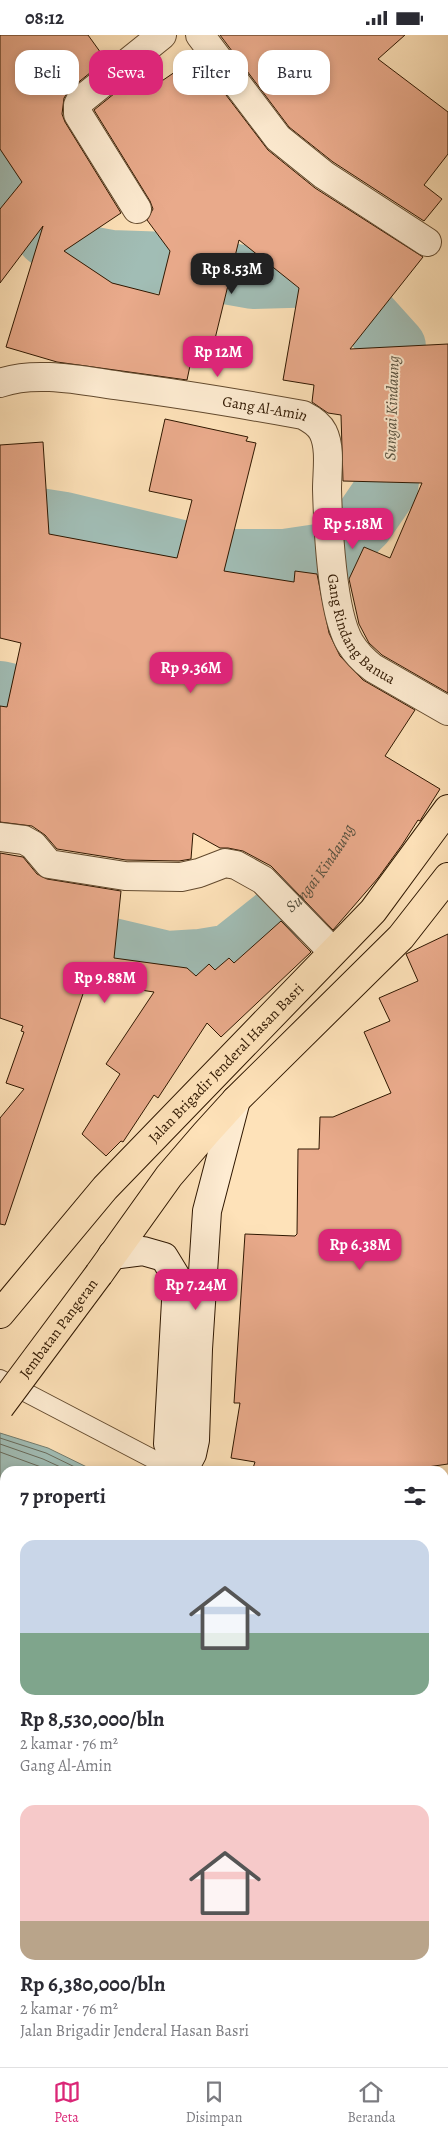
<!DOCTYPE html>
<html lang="id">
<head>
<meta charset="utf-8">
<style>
  body { margin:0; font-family:Alegreya,serif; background:#f7f7f7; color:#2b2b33; height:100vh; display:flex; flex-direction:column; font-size:19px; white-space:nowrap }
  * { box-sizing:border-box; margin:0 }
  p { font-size:16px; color:#7c7c81 }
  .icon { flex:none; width:28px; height:28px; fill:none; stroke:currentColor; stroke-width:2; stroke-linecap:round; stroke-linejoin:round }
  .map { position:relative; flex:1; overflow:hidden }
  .details { position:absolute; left:0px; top:1431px; width:449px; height:601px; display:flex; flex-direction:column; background:#fff; border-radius:15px 15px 0 0; box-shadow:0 2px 8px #0003 }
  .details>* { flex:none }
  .hud { position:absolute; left:15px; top:15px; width:419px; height:45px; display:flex; gap:10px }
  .price { position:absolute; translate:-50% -42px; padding:0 11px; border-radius:10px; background:#db2777; color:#fff; font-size:16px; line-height:32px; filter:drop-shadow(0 1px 2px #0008) }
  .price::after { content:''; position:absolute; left:50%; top:30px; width:15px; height:11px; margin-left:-8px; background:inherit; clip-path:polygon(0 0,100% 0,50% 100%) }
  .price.on { background:#222; color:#fff }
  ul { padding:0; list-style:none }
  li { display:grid; align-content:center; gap:10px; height:265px; padding:0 20px }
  li span { display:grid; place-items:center; height:155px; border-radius:15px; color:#555 }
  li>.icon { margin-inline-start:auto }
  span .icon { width:90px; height:90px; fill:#fffc; stroke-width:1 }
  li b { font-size:21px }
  h2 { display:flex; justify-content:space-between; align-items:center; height:60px; padding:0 20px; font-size:21px }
  .pill { padding:0 18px; border-radius:15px; background:#fff; box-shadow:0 2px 8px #0003; font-size:18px; line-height:45px }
  .pill.on { background:#db2777; color:#fff }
  .status { display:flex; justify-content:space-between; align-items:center; height:35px; padding:0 25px; background:#fff; direction:ltr }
  .status svg { height:14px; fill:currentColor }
  .tab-bar { display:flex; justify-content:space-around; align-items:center; height:70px; border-top:1px solid #e1e1e2; background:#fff; font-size:14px; color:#7c7c81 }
  .tab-bar a { display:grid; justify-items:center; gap:2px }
  .tab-bar .on { color:#db2777 }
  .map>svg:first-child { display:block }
  .water { fill:#a1bdb5; stroke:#737b6d }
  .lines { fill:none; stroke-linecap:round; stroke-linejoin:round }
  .shore { stroke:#686a5a; stroke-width:1 }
  .river { stroke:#a1bdb5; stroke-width:62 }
  .building { fill:#e9aa8b; stroke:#2f1700 }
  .lane-casing { stroke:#634a2e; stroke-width:20 }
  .street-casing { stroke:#634a2e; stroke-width:30 }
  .secondary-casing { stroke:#2f1700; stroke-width:30 }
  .highway-casing { stroke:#2f1700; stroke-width:30 }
  .lane { stroke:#feecd2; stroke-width:18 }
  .street { stroke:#feecd2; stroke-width:28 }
  .secondary { stroke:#feecd2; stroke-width:28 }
  .highway { stroke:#fee2b9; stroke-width:28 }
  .highway-bridge-casing { stroke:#2f1700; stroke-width:30; stroke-linecap:butt }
  .highway-bridge { stroke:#fee2b9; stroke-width:28 }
  .labels { text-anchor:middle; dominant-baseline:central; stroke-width:4; stroke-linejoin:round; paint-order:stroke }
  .street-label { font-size:15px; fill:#2f1700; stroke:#feecd2 }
  .water-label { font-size:16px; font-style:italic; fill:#57513f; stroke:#feecd2 }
</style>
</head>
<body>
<div class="status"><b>08:12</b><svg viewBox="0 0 49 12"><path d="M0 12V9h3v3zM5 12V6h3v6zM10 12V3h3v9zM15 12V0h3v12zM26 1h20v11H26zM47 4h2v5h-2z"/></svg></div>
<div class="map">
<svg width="448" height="2032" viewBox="0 0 448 2032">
  <rect width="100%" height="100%" fill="#fee2b9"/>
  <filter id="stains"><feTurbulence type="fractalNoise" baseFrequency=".004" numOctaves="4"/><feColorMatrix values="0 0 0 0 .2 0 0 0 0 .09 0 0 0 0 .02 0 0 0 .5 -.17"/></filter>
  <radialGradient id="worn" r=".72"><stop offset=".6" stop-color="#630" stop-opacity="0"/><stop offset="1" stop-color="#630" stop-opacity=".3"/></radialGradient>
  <g class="water">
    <path d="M0,1398L48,1413L95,1436H5V1598L0,1594Z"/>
    <path d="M448,1509V1671L444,1672V1510Z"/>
  </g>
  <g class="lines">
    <g class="shore">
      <path d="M0,1403L46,1418L83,1436"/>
      <path d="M0,1409L43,1424L69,1436"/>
      <path d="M0,1417L52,1436"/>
    </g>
    <g class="river">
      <path d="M0,128L24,171L47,201L73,219L111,226L169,228L253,243L322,241L368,282L395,312L392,417L387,453L363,488L332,518L285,525H219L64,488L0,478"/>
      <path d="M0,657L95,679"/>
      <path id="s1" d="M0,882L10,890L167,927L200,925L230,920L298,866L320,839L343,805L350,790"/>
    </g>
  </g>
  <g class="building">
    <path d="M0,0H88L106,25L70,54L64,63L62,79L65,87L121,178L64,216L112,248L159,260L170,216L147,185L153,174L150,166L94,75L125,50L126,52L139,44L147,56L197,22L268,115L315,153L423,222L350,314L448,309V658L382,620L369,608L359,589L349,544L364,512L390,523L422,448L343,446L341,380L328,378L312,367L314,350L283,345L299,253L239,205L213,312L195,307L187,345L57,327L6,312L43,191L0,248V174L22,147L0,114Z"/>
    <path d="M220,0H405L378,24L448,77V119L424,150L442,164L424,186L333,127L289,92Z"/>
    <path d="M165,384L248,402L246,406L256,408L224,536L294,547L295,536L317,539L329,598L340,621L363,645L415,675L385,721L440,754L423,781L420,786L418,785L402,810L378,843L333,895L271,831L243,816L228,813H220L193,798L191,824L179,826L126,825L57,814L45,800L32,791L0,787V671L7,672L21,608L0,603V410L43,407L49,499L177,523L192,465L149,456Z"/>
    <path d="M0,818L23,822L37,839L47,844L121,856L114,923L187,933L196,941L209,929L215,935L229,923L234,928L281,886L311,917L221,1002L207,988L158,1063L154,1060L123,1107L121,1106L106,1121L82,1099L120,1039L106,1029L154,957L87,947L5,1190L0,1189V1083L24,1054L6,1048L24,997L21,996L23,991L0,983Z"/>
    <path d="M448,899V1429L400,1436H252L255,1427L231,1423L240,1368H234L245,1199L295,1201L297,1199L298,1114H319L320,1082H333L391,1058L364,997L390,986L379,963L418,946L406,919Z"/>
  </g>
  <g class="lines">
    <defs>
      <g id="lane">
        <path d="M0,1344L176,1436"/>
        <path d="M0,1680L5,1683"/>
      </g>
      <g id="street">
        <path d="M200,0L278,103L324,140L427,207"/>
        <path d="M137,174L78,79V70L80,66L162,0"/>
        <path id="s2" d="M0,348C36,335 84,346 121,351C182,359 242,369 303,380C311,384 319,389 323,397C331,413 327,437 327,454C328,491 332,578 350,608C356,618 364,626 373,633L448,676"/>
        <path d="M0,802L24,805L33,810L49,829L125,841L181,842L199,838L225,828L236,830L263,845L332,916"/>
        <path d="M390,2032V2028"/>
      </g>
      <g id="secondary">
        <path d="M112,1220L143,1216L164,1222L175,1240L176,1266L168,1409L174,1421L188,1436"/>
        <path d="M185,1432L192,1419L195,1405L198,1314L207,1176L236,1065"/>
        <path d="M444,1463L448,1462"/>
        <path d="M444,1704L448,1703"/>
        <path d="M0,1725L5,1717"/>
      </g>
      <g id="highway">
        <path d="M99,1239L169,1141L206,1098L236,1065L401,902L448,842"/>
        <path id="s3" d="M0,1279L105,1153L373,876L448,774"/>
      </g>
    </defs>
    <use href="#lane" class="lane-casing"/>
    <use href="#street" class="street-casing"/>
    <use href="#secondary" class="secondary-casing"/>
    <use href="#highway" class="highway-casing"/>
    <use href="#lane" class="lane"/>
    <use href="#street" class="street"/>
    <use href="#secondary" class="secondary"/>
    <use href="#highway" class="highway"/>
    <defs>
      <g id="highway-bridge">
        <path id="s4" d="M0,1372L99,1239"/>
      </g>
    </defs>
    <use href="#highway-bridge" class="highway-bridge-casing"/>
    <use href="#highway-bridge" class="highway-bridge"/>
  </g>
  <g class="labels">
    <g class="street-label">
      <text stroke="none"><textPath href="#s2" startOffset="268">Gang Al-Amin</textPath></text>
      <text stroke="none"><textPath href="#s2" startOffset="541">Gang Rindang Banua</textPath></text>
      <text stroke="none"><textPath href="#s3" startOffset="338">Jalan Brigadir Jenderal Hasan Basri</textPath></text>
      <text stroke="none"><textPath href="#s4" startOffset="98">Jembatan Pangeran</textPath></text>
    </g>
    <g class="water-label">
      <text transform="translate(392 373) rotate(-88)">Sungai Kindaung</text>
      <text stroke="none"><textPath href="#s1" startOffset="364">Sungai Kindaung</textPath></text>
    </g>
  </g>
  <rect width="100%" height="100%" filter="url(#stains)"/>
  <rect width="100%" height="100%" fill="url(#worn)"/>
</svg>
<b class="price on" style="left:232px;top:260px">Rp 8.53M</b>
<b class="price" style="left:218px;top:343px">Rp 12M</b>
<b class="price" style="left:353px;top:515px">Rp 5.18M</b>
<b class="price" style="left:191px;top:659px">Rp 9.36M</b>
<b class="price" style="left:105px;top:969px">Rp 9.88M</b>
<b class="price" style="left:360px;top:1236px">Rp 6.38M</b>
<b class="price" style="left:196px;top:1276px">Rp 7.24M</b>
<div class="hud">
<a class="pill">Beli</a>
<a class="pill on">Sewa</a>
<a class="pill">Filter</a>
<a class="pill">Baru</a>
</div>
<section class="details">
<h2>7 properti<svg class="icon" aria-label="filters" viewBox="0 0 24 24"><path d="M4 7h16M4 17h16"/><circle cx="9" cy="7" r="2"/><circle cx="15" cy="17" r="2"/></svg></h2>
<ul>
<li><span style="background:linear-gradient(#c9d6e8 60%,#7fa58c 0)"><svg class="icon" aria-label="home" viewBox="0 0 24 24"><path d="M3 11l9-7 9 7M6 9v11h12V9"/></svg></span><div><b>Rp 8,530,000/bln</b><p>2 kamar · 76 m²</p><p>Gang Al-Amin</p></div></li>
<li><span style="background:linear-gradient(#f6c9c9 75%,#b9a48a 0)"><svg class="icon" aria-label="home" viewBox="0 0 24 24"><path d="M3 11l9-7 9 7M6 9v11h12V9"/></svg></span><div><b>Rp 6,380,000/bln</b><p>2 kamar · 76 m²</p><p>Jalan Brigadir Jenderal Hasan Basri</p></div></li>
</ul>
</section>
</div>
<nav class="tab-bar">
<a class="on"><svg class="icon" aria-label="map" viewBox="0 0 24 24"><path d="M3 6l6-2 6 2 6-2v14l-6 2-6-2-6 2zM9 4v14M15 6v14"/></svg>Peta</a>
<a><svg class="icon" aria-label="saved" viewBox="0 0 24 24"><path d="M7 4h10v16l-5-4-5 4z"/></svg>Disimpan</a>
<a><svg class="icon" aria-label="home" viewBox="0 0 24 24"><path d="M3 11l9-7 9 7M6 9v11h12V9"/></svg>Beranda</a>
</nav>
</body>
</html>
